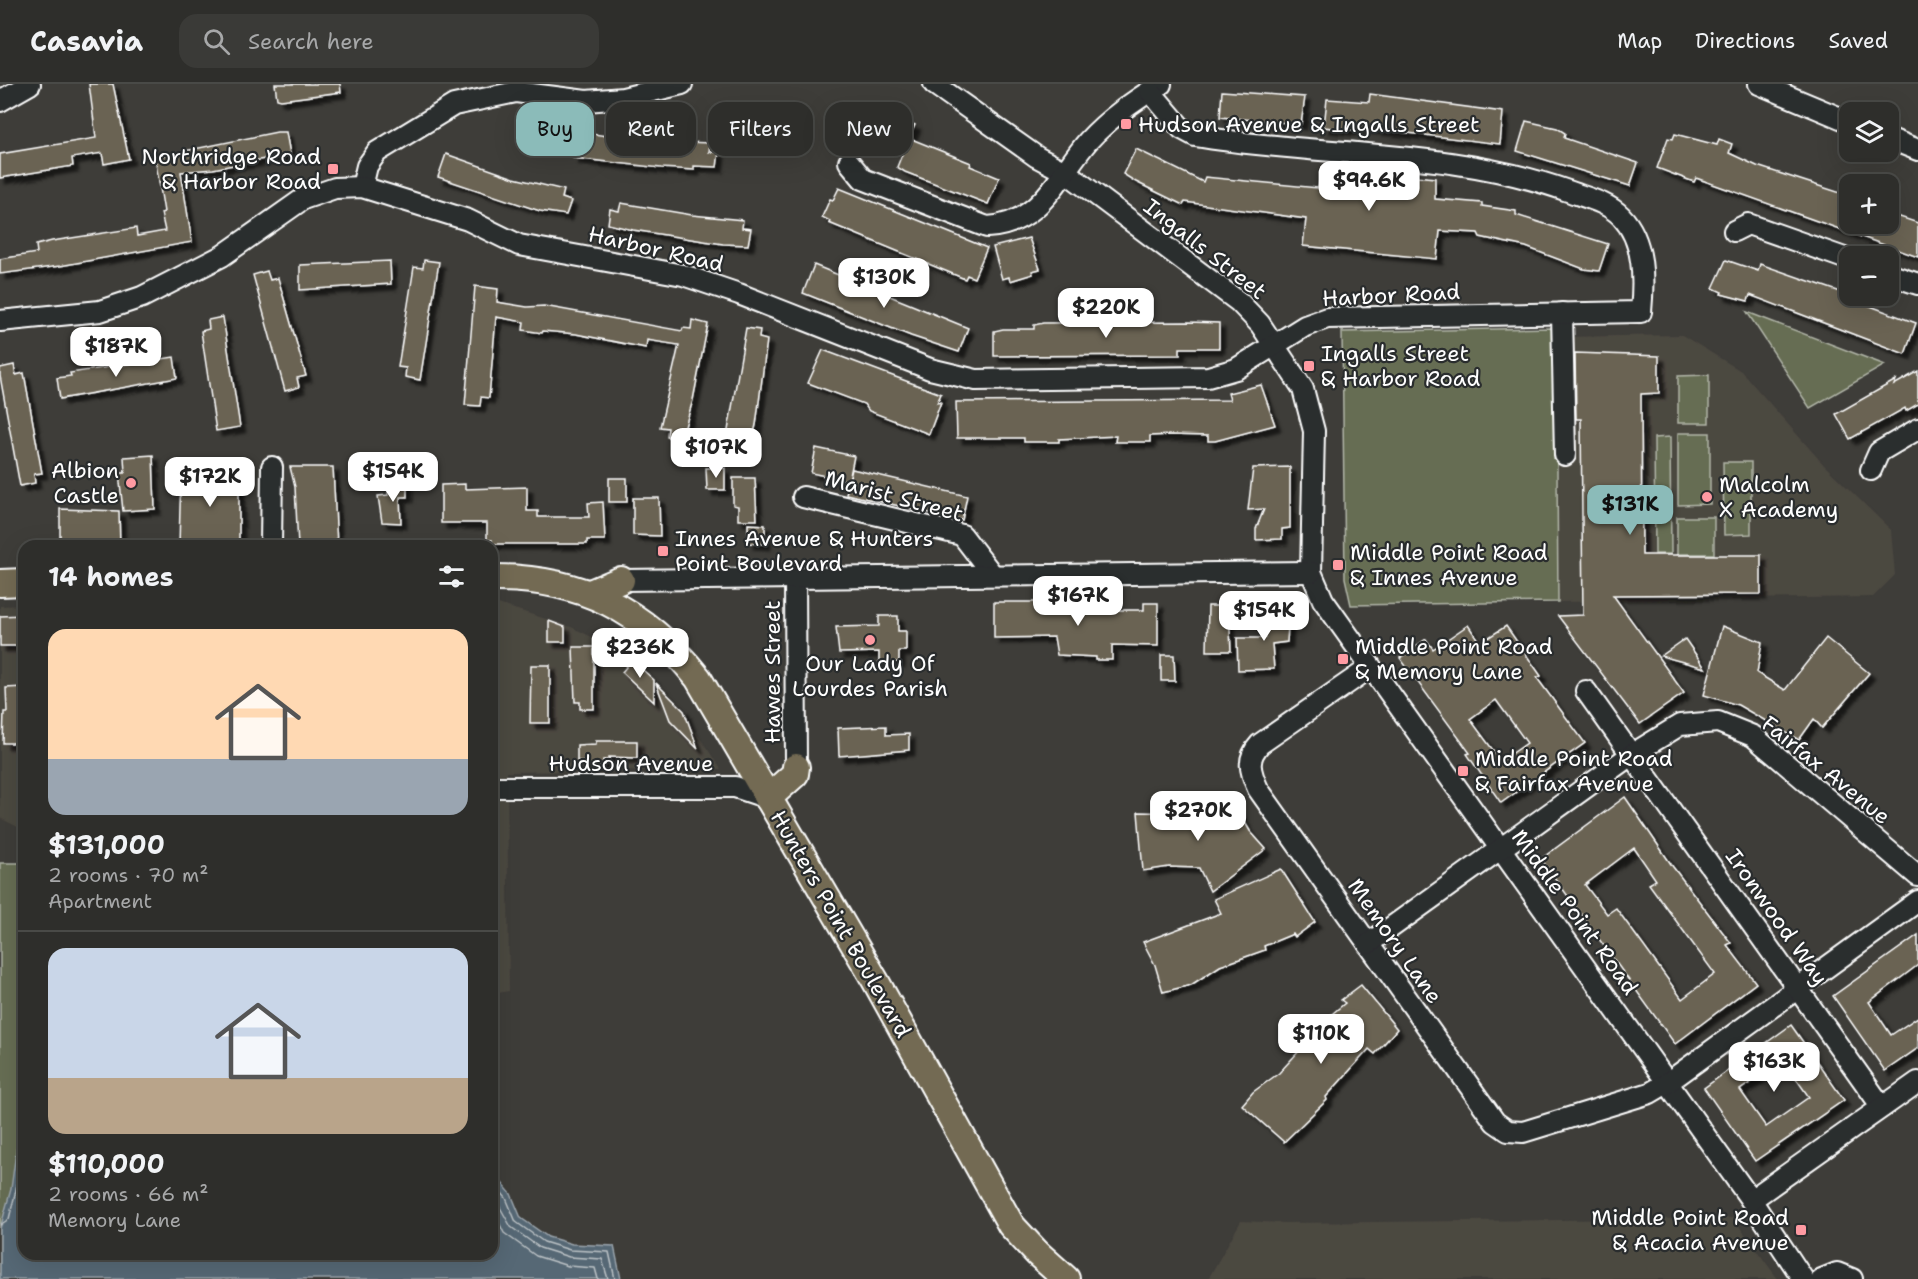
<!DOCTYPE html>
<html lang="en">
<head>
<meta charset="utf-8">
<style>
  body { margin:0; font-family:"Shantell Sans",sans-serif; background:#3a3a37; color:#f1f3f6; height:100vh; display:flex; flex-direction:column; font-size:22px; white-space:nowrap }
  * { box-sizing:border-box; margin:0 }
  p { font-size:20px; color:#a7a8a9 }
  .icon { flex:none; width:33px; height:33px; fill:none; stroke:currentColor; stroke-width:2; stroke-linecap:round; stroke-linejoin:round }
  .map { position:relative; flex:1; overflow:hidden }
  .drawer { position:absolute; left:18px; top:456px; width:480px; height:720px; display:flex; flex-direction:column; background:#2e2e2b; border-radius:18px; box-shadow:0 6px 24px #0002,0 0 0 2px #494a47 }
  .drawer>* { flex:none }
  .guide { position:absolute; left:516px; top:18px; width:570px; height:54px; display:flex; gap:12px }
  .buttons { position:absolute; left:1839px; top:18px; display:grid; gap:12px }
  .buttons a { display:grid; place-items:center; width:60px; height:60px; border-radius:12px; background:#2e2e2b; box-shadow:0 6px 24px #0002,0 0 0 2px #494a47; font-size:30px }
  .price { position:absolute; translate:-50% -51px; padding:0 14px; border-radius:12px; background:#fff; color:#222; font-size:20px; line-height:39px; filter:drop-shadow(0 2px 3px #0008) }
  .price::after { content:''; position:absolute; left:50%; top:36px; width:18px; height:14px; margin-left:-9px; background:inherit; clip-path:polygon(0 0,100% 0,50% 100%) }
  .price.on { background:#8bbbb9; color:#111 }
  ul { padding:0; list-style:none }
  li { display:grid; align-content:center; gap:12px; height:318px; padding:0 30px }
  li+li { border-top:2px solid #494a47 }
  li span { display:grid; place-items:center; height:186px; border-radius:18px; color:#555 }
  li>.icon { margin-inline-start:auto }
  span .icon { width:108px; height:108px; fill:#fffc; stroke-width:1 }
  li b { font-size:26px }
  h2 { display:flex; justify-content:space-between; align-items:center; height:72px; padding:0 30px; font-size:26px }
  .chip { padding:0 21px; border-radius:18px; background:#2e2e2b; box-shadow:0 6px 24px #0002,0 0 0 2px #494a47; font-size:21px; line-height:54px }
  .chip.on { background:#8bbbb9; color:#111 }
  header { display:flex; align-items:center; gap:36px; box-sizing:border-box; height:84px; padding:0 30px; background:#2e2e2b; border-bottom:2px solid #494a47 }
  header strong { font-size:28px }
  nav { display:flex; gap:33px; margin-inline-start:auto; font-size:21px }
  .search { width:420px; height:54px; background:#3a3a37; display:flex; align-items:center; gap:15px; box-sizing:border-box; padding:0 21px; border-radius:18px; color:#a7a8a9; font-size:22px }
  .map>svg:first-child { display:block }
  .built { fill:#4c4841 }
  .green { fill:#666d53; stroke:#b2b6a9; stroke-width:1.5 }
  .water { fill:#576874; stroke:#9aa4ac; stroke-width:1.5 }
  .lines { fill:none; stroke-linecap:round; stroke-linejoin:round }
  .shore { stroke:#bcc3c7; stroke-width:1.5 }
  .building { fill:#6b6353; stroke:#fff; stroke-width:1.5; fill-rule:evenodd; filter:url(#shadow) }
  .minor-casing { stroke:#fff; stroke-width:24 }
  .major-casing { stroke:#fff; stroke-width:30 }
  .minor { stroke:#2a2d2e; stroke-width:20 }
  .major { stroke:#736b52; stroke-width:26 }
  .poi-dot { fill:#ff9aa2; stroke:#2a2d2e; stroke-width:2 }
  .labels { text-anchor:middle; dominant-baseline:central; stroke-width:4.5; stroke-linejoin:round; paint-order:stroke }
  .poi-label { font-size:22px; fill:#fff; stroke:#2a2d2e; text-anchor:start }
  .street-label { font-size:22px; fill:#fff; stroke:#2a2d2e }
</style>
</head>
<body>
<header>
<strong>Casavia</strong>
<div class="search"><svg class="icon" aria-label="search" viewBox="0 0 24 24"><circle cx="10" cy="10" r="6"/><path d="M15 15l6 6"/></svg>Search here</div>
<nav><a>Map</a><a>Directions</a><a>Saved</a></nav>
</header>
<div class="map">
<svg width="1918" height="1195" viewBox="0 0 1918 1195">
  <defs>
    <filter id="shadow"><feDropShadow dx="5.5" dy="5.5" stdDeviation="1.5" flood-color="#0009"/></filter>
  </defs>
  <rect width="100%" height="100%" fill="#3e3d39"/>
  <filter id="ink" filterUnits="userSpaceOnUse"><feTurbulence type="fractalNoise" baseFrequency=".0167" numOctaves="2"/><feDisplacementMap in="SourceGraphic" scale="12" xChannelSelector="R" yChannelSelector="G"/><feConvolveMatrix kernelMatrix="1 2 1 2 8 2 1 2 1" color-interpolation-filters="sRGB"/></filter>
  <g filter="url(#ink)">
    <g class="built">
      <path d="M1682,251L1741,287L1824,381L1891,446L1895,491L1873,513L1558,518L1556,253Z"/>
      <path d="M492,518L571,543L626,569L678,622L721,685L507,688L509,907L492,910Z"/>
      <path d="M24,521V746L0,734V522Z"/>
      <path d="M1733,1134L1778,1195H1208L1241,1137L1285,1139Z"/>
    </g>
    <g class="green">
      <path d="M1747,228L1885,281L1810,324Z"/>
      <path d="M1552,244L1556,253L1558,518L1351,521L1345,494L1342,248Z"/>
      <path d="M1709,291V339H1678V292Z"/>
      <path d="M1678,349H1710V420L1678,421Z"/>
      <path d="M1670,353L1671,470H1655L1654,354Z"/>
      <path d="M1723,378H1751V450L1724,451Z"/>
      <rect x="1677" y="433" width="37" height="37"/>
      <path d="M0,779H24V1170L0,1195Z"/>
    </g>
    <path class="water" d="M24,1009V1170H492V1087L511,1110L521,1134L548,1153L572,1160L614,1162L621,1195H0V1145L11,1105Z"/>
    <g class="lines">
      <g class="shore">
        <path d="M492,1097L506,1114L516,1138L544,1158L570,1166L609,1168L615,1195"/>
        <path d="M492,1109L511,1143L540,1164L569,1173L602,1175L608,1195"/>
        <path d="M492,1124L504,1149L536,1172L568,1182L595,1184L598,1195"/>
        <path d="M0,1141L9,1135L16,1106L24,1052"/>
      </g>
    </g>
    <g class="building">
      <path d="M89,0H113L129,75L104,80L102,69L72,74L73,82L0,94V70L96,54Z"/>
      <path d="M275,0H340L341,8L281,16L277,15Z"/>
      <path d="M1222,7L1305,13L1301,40L1220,33Z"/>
      <path d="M1370,10L1503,28L1500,60L1358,43V45L1348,46L1324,43L1327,15L1369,18Z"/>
      <path d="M855,17L915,41L909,54L971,79L970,82L999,94L988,120L905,88L897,83L903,68L844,44Z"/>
      <path d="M1526,37L1557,44L1565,49L1564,54L1638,79L1630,102L1517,67Z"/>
      <path d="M277,48H286L290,70L213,85L181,88L192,158L60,182L0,190V175L37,169L36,161L52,157L136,144L137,152L165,147L161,129L164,128L155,73Z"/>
      <path d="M587,49L633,56L710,59L709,68H719L717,83L694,82V86L661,84L573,74L575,57L586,58Z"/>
      <path d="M1675,50L1717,61L1719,55L1732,60L1729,69L1757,82L1850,112V140H1888V129L1918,139V173L1696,94L1694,98L1657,84L1668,54L1673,55Z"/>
      <path d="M1136,65L1203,98L1205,93L1318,104L1323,83L1435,94V115L1482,119V122L1516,127V131L1608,160L1599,187L1584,185L1526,163L1480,153L1478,149L1440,147L1437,175L1303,162L1306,135L1185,118L1183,121L1136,98L1123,90Z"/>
      <path d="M446,70L514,94L564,106L562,114L571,117L566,131L540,127L438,93Z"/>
      <path d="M839,104L987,164L974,194L967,191L965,195L829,139L830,137L822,133L830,115L833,116Z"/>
      <path d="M621,119L692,131L743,136L742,144L751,145L748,161L723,160L633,146L608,140L610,125L619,127Z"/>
      <path d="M1029,154L1040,185L1032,187L1033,190L1010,197L1009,193L1002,195L993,163Z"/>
      <path d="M424,176L439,178L420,296L405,293L406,284L398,283L414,183L423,184Z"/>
      <path d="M1726,176L1758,187L1760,180L1855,213L1854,216L1916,239L1905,270L1750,211L1748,217L1721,210L1722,208L1713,204Z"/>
      <path d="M390,177L391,200L300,206V181Z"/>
      <path d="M814,181L968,244L959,268L911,252L803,209Z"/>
      <path d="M267,187L270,196L278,194L306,292L297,294L299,303L285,307L253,191Z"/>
      <path d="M475,202L498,205L497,218L527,223L544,222L682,247L683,244L691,245L692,236L708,240L693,316L681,356L667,353L668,344L660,343L679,261L647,256L646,264L576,250L543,247L542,249L523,246L524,238L496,233L489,314L481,313L480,322L465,321Z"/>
      <path d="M223,233L240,343L216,347L201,247L209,245L208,236Z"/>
      <path d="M1188,238L1219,239V264H1180V271L994,272V247L1003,245H1034V241L1043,239Z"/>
      <path d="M746,244L760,246L759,254L767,256L756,341L752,356L744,355L743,363L728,361L727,352Z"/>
      <path d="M823,266L941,310L937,319L941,318L929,350L869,327L864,320L808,299Z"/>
      <path d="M1575,269L1659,272V309L1641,310L1642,471H1761V510L1613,511L1684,609L1640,640L1558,532L1583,531L1581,335H1576Z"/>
      <path d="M174,273L177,294L60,315L57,294L71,292L70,289Z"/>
      <path d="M14,281L16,291L24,289L42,389L34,390L35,399L20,402L0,292V284Z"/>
      <path d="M1918,287V320L1906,327L1905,324L1850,355L1836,330L1896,296L1894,301Z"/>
      <path d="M1261,301L1275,341L1215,357H1208V352L1171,351L1150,352V358H1115L1116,352L1059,355V358H1024V354H957L956,318L1230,316L1228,309Z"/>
      <path d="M816,364L854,372L849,397L811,389Z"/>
      <path d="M153,371L155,425L123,427L119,389H125L124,373Z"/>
      <path d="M290,383H333L337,462H298L295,403Z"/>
      <path d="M1290,383V444L1282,445V455L1256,456V445L1264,425L1248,426L1253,384Z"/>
      <path d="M706,384H725V406H707Z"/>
      <path d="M239,385V462H179L181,386Z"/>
      <path d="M852,385L967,412L962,436L846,410Z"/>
      <rect x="609" y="394" width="18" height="24"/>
      <path d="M733,394H755L757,436H738V422L733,421Z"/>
      <path d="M388,398L407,399V413H400L401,439L382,438L378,412L388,411Z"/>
      <path d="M465,400V405L527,403V427H538V433H589L588,419L603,418L605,456H587V460H492V456H487V439H441V401Z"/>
      <path d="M633,414H659L660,452L633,451Z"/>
      <path d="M60,425L119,427L120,462L60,459Z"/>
      <path d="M748,440L765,441V460L748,459Z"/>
      <path d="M994,518H1054V520H1062V523H1093V526H1144V519H1158V562L1112,561V576H1096V573L1057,571L1054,553L994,554Z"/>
      <path d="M1208,522H1221V525H1229L1231,567H1207Z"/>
      <path d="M1265,525H1289L1287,558L1272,560L1274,585L1238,586L1237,554H1265Z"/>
      <path d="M24,531V562H0V532Z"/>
      <path d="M879,532H898V547H906V567H899V578L879,579V568L839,569L836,543L879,542Z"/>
      <path d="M549,537L565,543V558H549Z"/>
      <path d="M1468,541L1480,559L1506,542L1541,592L1537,594L1585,659L1501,719L1467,670L1470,669L1400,574L1426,555L1433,565ZM1496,616L1527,659L1501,677L1470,635Z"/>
      <path d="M1722,542L1762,558L1757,589L1785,606L1826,554L1869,589L1822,644L1814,635L1799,656L1738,621L1704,611Z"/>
      <path d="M1685,555L1705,584L1661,572Z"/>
      <path d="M573,563H594V625H580V618H575Z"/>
      <path d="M1161,571H1174L1175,597H1161Z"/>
      <path d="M632,576L654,596V618L622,588Z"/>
      <path d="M531,581H550V639H530Z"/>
      <path d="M656,599L684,627L698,665L670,636Z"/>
      <path d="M24,603V651L19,650V659H3L4,628H7L6,604Z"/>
      <path d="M886,642V651L909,650V666L839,672L838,644Z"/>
      <path d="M596,657H637V674L609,673V676H603V682H588V677H577V661L596,660Z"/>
      <path d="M1625,713L1673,783L1731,859L1727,861L1756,899L1675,960L1541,775ZM1634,764L1656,796L1649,800L1715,890L1682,915L1616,824L1607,830L1585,801Z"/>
      <path d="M1237,725L1250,747L1266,765L1210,807L1199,784L1169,783L1143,787L1138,728L1191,729L1190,726Z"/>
      <path d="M1281,785L1315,838L1295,853L1293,850L1264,862L1265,866L1220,882L1191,901L1163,908L1155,881L1143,858L1221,829L1214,815Z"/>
      <path d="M1918,851V881L1869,918L1891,951L1918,933V964L1885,987L1833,912Z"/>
      <path d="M1361,901L1397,945L1375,970L1369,965L1326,1013L1327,1016L1284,1058L1242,1021L1253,1008L1279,989L1322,942L1320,940L1345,919L1341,916Z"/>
      <path d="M1791,941L1844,1016L1755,1077L1704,1004ZM1783,976L1809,1013L1766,1043L1740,1006Z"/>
    </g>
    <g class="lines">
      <defs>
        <g id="minor">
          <path d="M934,0L1037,73L1067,89L1239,218L1260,240L1303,305L1314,347L1311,488L1323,516L1751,1116L1803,1195"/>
          <path d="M1759,0L1850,38"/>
          <path d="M0,17L30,0"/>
          <path d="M1888,54L1918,66"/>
          <path d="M849,78L863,95L987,143C1041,140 1057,93 1088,57C1109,34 1134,17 1161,0"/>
          <path d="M362,103L367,82L377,68L454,21L516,8L586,17L623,14L682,0"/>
          <path d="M1734,147L1748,140L1850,176"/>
          <path d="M1888,190L1918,200"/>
          <path d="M1562,229L1565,371"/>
          <path d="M0,237L100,227L142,213L222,172L303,115L335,104L362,103L468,136L519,161L683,191L739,210L930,285L976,296L1208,293L1236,285L1305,242L1327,234L1641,228C1644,196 1645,157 1621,132C1607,118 1587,114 1568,107C1448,64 1319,73 1195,52L1182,45L1150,7"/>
          <path d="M1871,386L1879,368L1918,345"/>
          <path d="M803,413L962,451L992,490"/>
          <path d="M271,462L272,383"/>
          <path d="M795,492L796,683"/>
          <path d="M621,496L1311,488"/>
          <path d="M1371,583L1260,660C1246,675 1250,687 1258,705L1495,1038L1508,1047L1523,1048L1650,1009L1667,999L1918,817"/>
          <path d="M1586,607L1882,1023"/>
          <path d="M492,703H735L768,714"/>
          <path d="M1368,860L1631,671L1680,641L1718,638L1753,652L1918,792"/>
          <path d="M1751,1116L1918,998"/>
          <path d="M1822,1195L1837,1189L1852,1195"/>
        </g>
        <g id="major">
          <path d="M492,494C580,493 644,526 698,594L875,896L1011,1141L1037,1169L1066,1195"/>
          <path d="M0,499L24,498"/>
          <path d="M590,509L621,496"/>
          <path d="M768,714L795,690L796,683"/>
        </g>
      </defs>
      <use href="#minor" class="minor-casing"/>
      <use href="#major" class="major-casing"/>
      <use href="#minor" class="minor"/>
      <use href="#major" class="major"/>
    </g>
  </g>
  <g class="poi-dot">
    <rect x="1120" y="34" width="12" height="12" rx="3"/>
    <rect x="327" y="79" width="12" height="12" rx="3"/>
    <rect x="1303" y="276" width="12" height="12" rx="3"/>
    <circle cx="131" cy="399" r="6"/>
    <circle cx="1707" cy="413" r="6"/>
    <rect x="657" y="461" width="12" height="12" rx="3"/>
    <rect x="1332" y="475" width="12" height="12" rx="3"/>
    <circle cx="870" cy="556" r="6"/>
    <rect x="1337" y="569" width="12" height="12" rx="3"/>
    <rect x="1457" y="681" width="12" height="12" rx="3"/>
    <rect x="1795" y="1140" width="12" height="12" rx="3"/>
  </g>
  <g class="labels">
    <g class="poi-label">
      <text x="1138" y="40">Hudson Avenue &amp; Ingalls Street</text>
      <text x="321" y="72" text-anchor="end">Northridge Road<tspan x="321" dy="25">&amp; Harbor Road</tspan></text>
      <text x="1321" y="269">Ingalls Street<tspan x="1321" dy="25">&amp; Harbor Road</tspan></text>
      <text x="119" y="386" text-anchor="end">Albion<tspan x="119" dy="25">Castle</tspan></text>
      <text x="1719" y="400">Malcolm<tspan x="1719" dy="25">X Academy</tspan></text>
      <text x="675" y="454">Innes Avenue &amp; Hunters<tspan x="675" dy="25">Point Boulevard</tspan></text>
      <text x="1350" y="468">Middle Point Road<tspan x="1350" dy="25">&amp; Innes Avenue</tspan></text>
      <text x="1355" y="562">Middle Point Road<tspan x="1355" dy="25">&amp; Memory Lane</tspan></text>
      <text x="870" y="579" text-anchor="middle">Our Lady Of<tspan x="870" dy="25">Lourdes Parish</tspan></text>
      <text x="1475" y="674">Middle Point Road<tspan x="1475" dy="25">&amp; Fairfax Avenue</tspan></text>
      <text x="1789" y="1133" text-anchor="end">Middle Point Road<tspan x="1789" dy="25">&amp; Acacia Avenue</tspan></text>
    </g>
    <g class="street-label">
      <text transform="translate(656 165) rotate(13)">Harbor Road</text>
      <text transform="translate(1205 165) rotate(38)">Ingalls Street</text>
      <text transform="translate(1391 211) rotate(-3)">Harbor Road</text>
      <text transform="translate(894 412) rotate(15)">Marist Street</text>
      <text transform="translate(772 588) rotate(-90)">Hawes Street</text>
      <text x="631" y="679">Hudson Avenue</text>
      <text transform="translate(1826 686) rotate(39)">Fairfax Avenue</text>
      <text transform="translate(1575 828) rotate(54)">Middle Point Road</text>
      <text transform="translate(1777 833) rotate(55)">Ironwood Way</text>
      <text transform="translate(841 840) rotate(60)">Hunters Point Boulevard</text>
      <text transform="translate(1395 857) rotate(55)">Memory Lane</text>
    </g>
  </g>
</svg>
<div class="buttons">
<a><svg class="icon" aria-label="layers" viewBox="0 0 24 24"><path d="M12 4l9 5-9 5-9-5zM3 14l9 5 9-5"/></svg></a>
<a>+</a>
<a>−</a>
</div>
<b class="price" style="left:1369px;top:128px">$94.6K</b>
<b class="price" style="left:884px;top:225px">$130K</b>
<b class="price" style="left:1106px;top:255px">$220K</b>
<b class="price" style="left:116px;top:294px">$187K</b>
<b class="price" style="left:716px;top:395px">$107K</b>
<b class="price" style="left:393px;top:419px">$154K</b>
<b class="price" style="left:210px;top:424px">$172K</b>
<b class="price on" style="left:1630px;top:452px">$131K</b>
<b class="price" style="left:1078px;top:543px">$167K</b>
<b class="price" style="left:1264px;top:558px">$154K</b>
<b class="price" style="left:640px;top:595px">$236K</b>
<b class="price" style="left:1198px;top:758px">$270K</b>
<b class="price" style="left:1321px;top:981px">$110K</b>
<b class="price" style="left:1774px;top:1009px">$163K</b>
<div class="guide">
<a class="chip on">Buy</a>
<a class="chip">Rent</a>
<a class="chip">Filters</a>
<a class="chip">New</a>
</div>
<section class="drawer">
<h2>14 homes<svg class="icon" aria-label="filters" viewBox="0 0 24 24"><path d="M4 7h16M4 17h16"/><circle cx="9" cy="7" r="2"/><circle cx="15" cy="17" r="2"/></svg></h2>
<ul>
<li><span style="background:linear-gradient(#ffd9b3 70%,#9aa5b1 0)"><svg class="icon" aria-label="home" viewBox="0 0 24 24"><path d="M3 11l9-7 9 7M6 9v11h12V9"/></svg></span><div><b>$131,000</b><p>2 rooms · 70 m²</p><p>Apartment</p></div></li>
<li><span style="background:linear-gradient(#c9d6e8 70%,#b9a48a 0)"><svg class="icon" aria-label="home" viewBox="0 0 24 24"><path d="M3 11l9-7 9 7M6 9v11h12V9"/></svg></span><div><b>$110,000</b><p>2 rooms · 66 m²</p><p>Memory Lane</p></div></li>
</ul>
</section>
</div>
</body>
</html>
